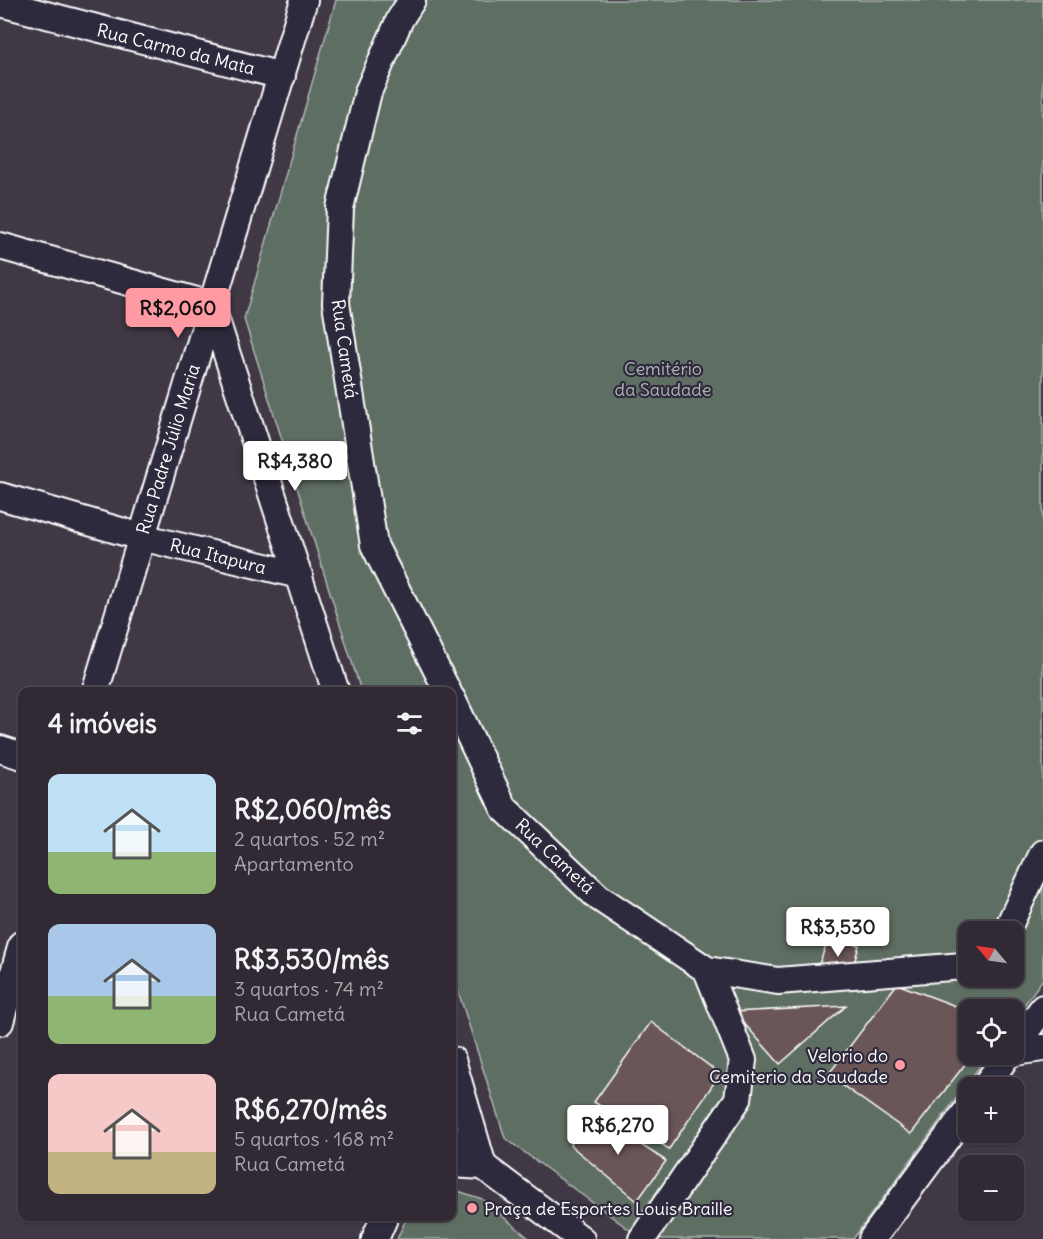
<!DOCTYPE html>
<html lang="pt">
<head>
<meta charset="utf-8">
<style>
  body { margin:0; font-family:Delius,sans-serif; background:#3d3640; color:#f1f3f6; height:100vh; display:flex; flex-direction:column; font-size:22px; white-space:nowrap }
  * { box-sizing:border-box; margin:0 }
  p { font-size:20px; color:#a8a7ac }
  .icon { flex:none; width:33px; height:33px; fill:none; stroke:currentColor; stroke-width:2; stroke-linecap:round; stroke-linejoin:round }
  .map { position:relative; flex:1; overflow:hidden }
  .side { position:absolute; left:18px; top:687px; width:438px; height:534px; display:flex; flex-direction:column; background:#312a34; border-radius:12px; box-shadow:0 2px 4px #0004,0 0 0 2px #4c464f }
  .side>* { flex:none }
  .needle { width:39px; rotate:299deg }
  .controls { position:absolute; left:958px; top:921px; display:grid; gap:12px }
  .controls a { display:grid; place-items:center; width:66px; height:66px; border-radius:12px; background:#312a34; box-shadow:0 2px 4px #0004,0 0 0 2px #4c464f; font-size:30px }
  .price { position:absolute; translate:-50% -51px; padding:0 14px; border-radius:6px; background:#fff; color:#222; font-size:20px; line-height:39px; filter:drop-shadow(0 2px 3px #0008) }
  .price::after { content:''; position:absolute; left:50%; top:36px; width:18px; height:14px; margin-left:-9px; background:inherit; clip-path:polygon(0 0,100% 0,50% 100%) }
  .price.selected { background:#ff9aa2; color:#111 }
  ul { padding:0; list-style:none }
  li { display:flex; align-items:center; gap:18px; height:150px; padding:0 30px }
  li span { display:grid; place-items:center; flex:none; width:168px; height:120px; border-radius:12px; color:#555 }
  li>.icon { margin-inline-start:auto }
  span .icon { width:72px; height:72px; fill:#fffc; stroke-width:1 }
  li b { font-size:26px }
  h2 { display:flex; justify-content:space-between; align-items:center; height:72px; padding:0 30px; font-size:26px }
  .map>svg:first-child { display:block }
  .green { fill:#5f6e64; stroke:#afb6b2; stroke-width:1.5; fill-rule:evenodd }
  .building { fill:#6a5757; stroke:#fff; stroke-width:1.5 }
  .lines { fill:none; stroke-linecap:round; stroke-linejoin:round }
  .minor-casing { stroke:#fff; stroke-width:30 }
  .minor { stroke:#2f2a3d; stroke-width:26 }
  .poi-dot { fill:#ff9aa2; stroke:#2f2a3d; stroke-width:2 }
  .labels { text-anchor:middle; dominant-baseline:central; stroke-width:4.5; stroke-linejoin:round; paint-order:stroke }
  .street-label { font-size:18px; fill:#fff; stroke:#2f2a3d }
  .park-label { font-size:18px; fill:#afb6b2; stroke:#2f2a3d }
  .poi-label { font-size:18px; fill:#fff; stroke:#2f2a3d; text-anchor:end }
</style>
</head>
<body>
<div class="map">
<svg width="1043" height="1239" viewBox="0 0 1043 1239">
  <rect width="100%" height="100%" fill="#413845"/>
  <filter id="ink" filterUnits="userSpaceOnUse"><feTurbulence type="fractalNoise" baseFrequency=".0167" numOctaves="2"/><feDisplacementMap in="SourceGraphic" scale="12" xChannelSelector="R" yChannelSelector="G"/><feConvolveMatrix kernelMatrix="1 2 1 2 8 2 1 2 1" color-interpolation-filters="sRGB"/></filter>
  <g filter="url(#ink)">
    <g class="green">
      <path d="M336,0H1043V979L1014,1019V1010H969V1054L988,1055L853,1239H642L505,1138L452,972V692L361,691L244,319ZM969,932H1014V976H969Z"/>
      <path d="M452,1189L482,1199L530,1239H397L407,1217L452,1216Z"/>
    </g>
    <g class="building">
      <path d="M828,940L859,945L852,971L815,975Z"/>
      <path d="M897,984L969,1011V1054H973L911,1134L828,1075Z"/>
      <path d="M846,1006L780,1064L734,1012Z"/>
      <path d="M651,1022L720,1074L669,1149L594,1102Z"/>
      <path d="M593,1114L666,1161L637,1201L570,1145Z"/>
    </g>
    <g class="lines">
      <defs>
        <g id="minor">
          <path d="M412,0L400,19L368,92L340,208L336,303L374,545L448,692"/>
          <path d="M0,3L282,76"/>
          <path d="M0,246L211,305L336,692"/>
          <path d="M0,496L141,537L299,575"/>
          <path d="M95,692L304,0"/>
          <path d="M452,699L504,808L598,897L707,970L778,981L963,966L969,962"/>
          <path d="M0,749L22,756"/>
          <path d="M1006,932L1043,853"/>
          <path d="M0,1022L22,944"/>
          <path d="M1014,1047L1043,1008"/>
          <path d="M1014,1052L1043,1048"/>
          <path d="M452,1060L483,1166"/>
          <path d="M984,1088L1008,1054"/>
          <path d="M452,1139L483,1166"/>
          <path d="M452,1164L483,1166L581,1239"/>
          <path d="M375,1239L385,1216"/>
          <path d="M642,1239L738,1099L743,1060L707,970"/>
          <path d="M872,1239L969,1108"/>
        </g>
      </defs>
      <use href="#minor" class="minor-casing"/>
      <use href="#minor" class="minor"/>
    </g>
  </g>
  <g class="poi-dot">
    <circle cx="900" cy="1065" r="6"/>
    <circle cx="472" cy="1208" r="6"/>
  </g>
  <g class="labels">
    <g class="street-label">
      <text transform="translate(176 49) rotate(14)">Rua Carmo da Mata</text>
      <text transform="translate(345 349) rotate(82)">Rua Cametá</text>
      <text transform="translate(168 449) rotate(-73)">Rua Padre Júlio Maria</text>
      <text transform="translate(218 556) rotate(14)">Rua Itapura</text>
      <text transform="translate(555 856) rotate(43)">Rua Cametá</text>
    </g>
    <g class="park-label">
      <text x="663" y="368">Cemitério<tspan x="663" dy="21">da Saudade</tspan></text>
    </g>
    <g class="poi-label">
      <text x="888" y="1055">Velorio do<tspan x="888" dy="21">Cemiterio da Saudade</tspan></text>
      <text x="484" y="1208" text-anchor="start">Praça de Esportes Louis Braille</text>
    </g>
  </g>
</svg>
<div class="controls">
<a><svg class="needle" viewBox="-14 -14 28 28"><path d="M0-13l5 13h-10z" fill="#e53935"/><path d="M0 13l5-13h-10z" fill="#a8a7ac"/></svg></a>
<a><svg class="icon" aria-label="locate" viewBox="0 0 24 24"><circle cx="12" cy="12" r="6"/><path d="M12 2v4M12 18v4M2 12h4M18 12h4"/></svg></a>
<a>+</a>
<a>−</a>
</div>
<b class="price selected" style="left:178px;top:339px">R$2,060</b>
<b class="price" style="left:295px;top:492px">R$4,380</b>
<b class="price" style="left:838px;top:958px">R$3,530</b>
<b class="price" style="left:618px;top:1156px">R$6,270</b>
<section class="side">
<h2>4 imóveis<svg class="icon" aria-label="filters" viewBox="0 0 24 24"><path d="M4 7h16M4 17h16"/><circle cx="9" cy="7" r="2"/><circle cx="15" cy="17" r="2"/></svg></h2>
<ul>
<li><span style="background:linear-gradient(#bfe0f5 65%,#8fb573 0)"><svg class="icon" aria-label="home" viewBox="0 0 24 24"><path d="M3 11l9-7 9 7M6 9v11h12V9"/></svg></span><div><b>R$2,060/mês</b><p>2 quartos · 52 m²</p><p>Apartamento</p></div></li>
<li><span style="background:linear-gradient(#a9c7e8 60%,#8fb573 0)"><svg class="icon" aria-label="home" viewBox="0 0 24 24"><path d="M3 11l9-7 9 7M6 9v11h12V9"/></svg></span><div><b>R$3,530/mês</b><p>3 quartos · 74 m²</p><p>Rua Cametá</p></div></li>
<li><span style="background:linear-gradient(#f6c9c9 65%,#c2b280 0)"><svg class="icon" aria-label="home" viewBox="0 0 24 24"><path d="M3 11l9-7 9 7M6 9v11h12V9"/></svg></span><div><b>R$6,270/mês</b><p>5 quartos · 168 m²</p><p>Rua Cametá</p></div></li>
</ul>
</section>
</div>
</body>
</html>
